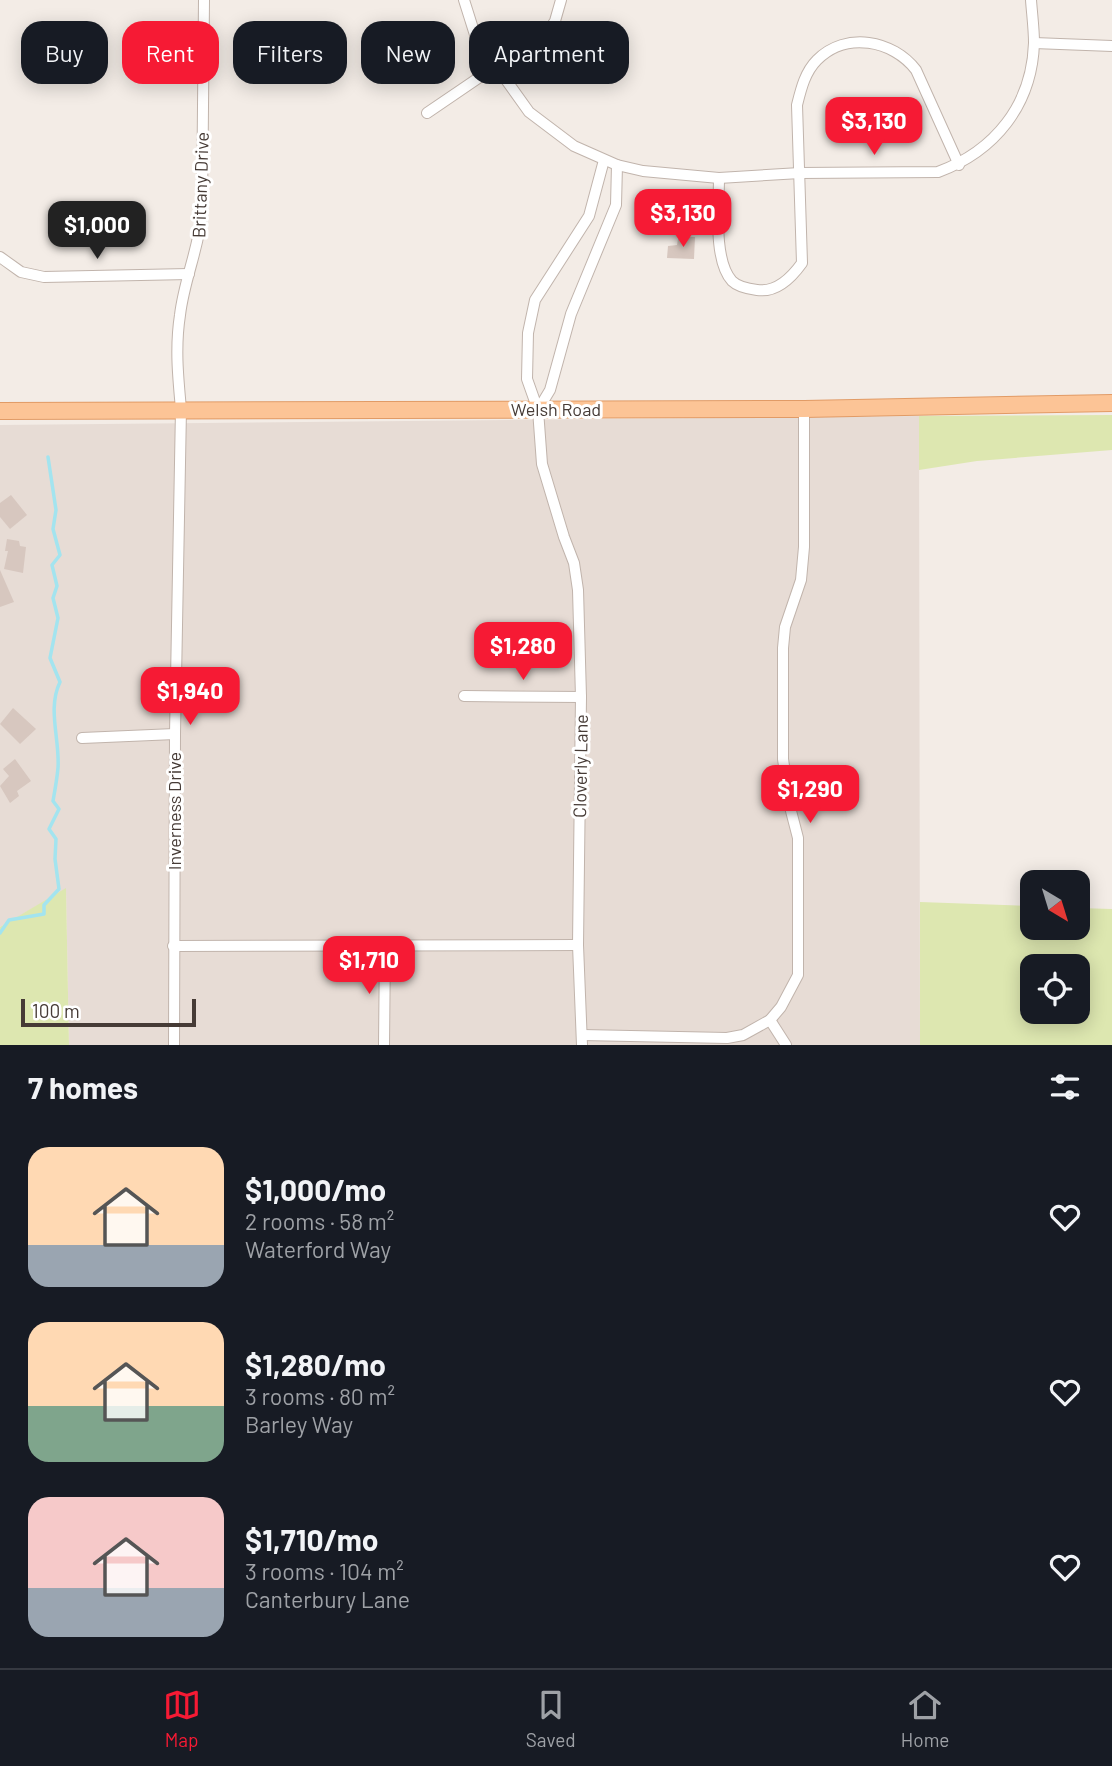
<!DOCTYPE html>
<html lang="en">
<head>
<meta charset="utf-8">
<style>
  body { margin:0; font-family:Barlow,sans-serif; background:#242831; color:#f1f3f6; height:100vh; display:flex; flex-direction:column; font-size:26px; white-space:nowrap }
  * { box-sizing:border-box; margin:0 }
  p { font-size:23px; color:#9ea1a6 }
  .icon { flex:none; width:38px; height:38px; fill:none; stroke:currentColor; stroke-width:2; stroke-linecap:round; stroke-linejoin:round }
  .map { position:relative; height:1045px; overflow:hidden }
  .sheet { display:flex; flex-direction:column; background:#171b24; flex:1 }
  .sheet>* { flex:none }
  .hud { position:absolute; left:21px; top:21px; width:700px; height:63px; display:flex; gap:14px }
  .needle { width:46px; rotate:142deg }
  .controls { position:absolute; left:1020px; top:870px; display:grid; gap:14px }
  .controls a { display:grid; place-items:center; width:70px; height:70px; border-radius:14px; background:#171b24; box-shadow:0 4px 18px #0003; font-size:35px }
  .scale { position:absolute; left:21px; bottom:18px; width:175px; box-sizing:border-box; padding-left:7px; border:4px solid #463b36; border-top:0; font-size:19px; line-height:24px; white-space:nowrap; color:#463b36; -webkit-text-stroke:5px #fff; paint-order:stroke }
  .price { position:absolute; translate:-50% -60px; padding:0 16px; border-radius:14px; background:#f61a34; color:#fff; font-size:23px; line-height:46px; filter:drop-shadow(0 2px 4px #0008) }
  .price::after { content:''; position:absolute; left:50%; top:42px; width:21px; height:16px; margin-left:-10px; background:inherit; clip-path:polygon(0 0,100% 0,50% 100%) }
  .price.current { background:#222; color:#fff }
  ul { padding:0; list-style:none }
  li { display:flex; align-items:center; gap:21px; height:175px; padding:0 28px }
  li span { display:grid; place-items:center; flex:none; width:196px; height:140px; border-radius:21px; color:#555 }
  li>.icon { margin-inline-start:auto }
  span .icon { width:84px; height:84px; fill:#fffc; stroke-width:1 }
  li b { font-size:30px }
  h2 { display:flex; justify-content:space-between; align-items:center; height:84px; padding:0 28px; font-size:30px }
  .pill { padding:0 24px; border-radius:21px; background:#171b24; box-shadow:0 4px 18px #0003; font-size:24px; line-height:63px }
  .pill.current { background:#f61a34; color:#fff }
  .tabs { display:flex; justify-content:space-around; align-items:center; height:98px; border-top:2px solid #363941; background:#171b24; font-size:19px; color:#9ea1a6 }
  .tabs a { display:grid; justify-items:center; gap:4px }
  .tabs .current { color:#f61a34 }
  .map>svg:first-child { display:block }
  .residential { fill:#e7dcd5 }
  .green { fill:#dde7b0; fill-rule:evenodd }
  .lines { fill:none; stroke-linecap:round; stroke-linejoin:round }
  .stream { stroke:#a3e4ef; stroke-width:3.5 }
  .building { fill:#d7c7bf }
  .minor-casing { stroke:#c1b4ac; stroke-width:12 }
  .primary-casing { stroke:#e19b66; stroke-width:18 }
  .minor { stroke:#fff; stroke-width:10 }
  .primary { stroke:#fcc496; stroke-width:16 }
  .labels { text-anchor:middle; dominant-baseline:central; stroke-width:6; stroke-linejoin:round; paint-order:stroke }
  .street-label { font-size:18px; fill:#463b36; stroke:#fff }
</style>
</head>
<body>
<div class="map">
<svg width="1112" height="1045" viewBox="0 0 1112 1045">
  <rect width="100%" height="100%" fill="#f3ece6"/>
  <path class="residential" d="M919,416L920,1045H69L66,889L0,927V425Z"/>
  <g class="green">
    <path d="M1112,415V450L977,461L919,470V416Z"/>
    <path d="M66,888L69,1045H0V927Z"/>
    <path d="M920,902L1032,906V928H1078V908L1112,909V1045H920ZM1078,966V1012H1032V966Z"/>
  </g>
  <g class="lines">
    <path class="stream" d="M0,933L9,920L44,914V905L59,889L55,859L56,839L49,829L59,809L53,801C55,790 57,779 58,768C60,739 47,709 60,682L50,658L58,618L53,598L57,586L52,565L60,555L53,529L56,510L48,457"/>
  </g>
  <g class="building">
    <path d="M684,237H695L694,259L667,258L668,246L677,245L678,239H683Z"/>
    <path d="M11,495L27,515L10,529L0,517V503Z"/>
    <path d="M7,539L19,541L20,546L26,547L23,573L4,569L8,551H5Z"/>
    <path d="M0,570L14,602L0,607Z"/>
    <path d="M13,708L36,729L20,744L0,724Z"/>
    <path d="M15,759L31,781L17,791L19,796L10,803L0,786L9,776L3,769Z"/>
  </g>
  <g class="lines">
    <defs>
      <g id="minor">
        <path d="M464,0L476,38L529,112L574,146L617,165L643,171L719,178L800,173L938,172C995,151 1032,105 1034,43C1034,29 1032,14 1031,0"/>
        <path d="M1034,43L1112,46"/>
        <path d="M427,113L549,30L555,21L561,0"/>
        <path d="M719,178C719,206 713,260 732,281C738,287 749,289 757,290C777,293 792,277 802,263L797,105C801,89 805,72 817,60C846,31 893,40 916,70L959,165"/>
        <path d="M0,257L21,272L44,277L189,274"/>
        <path d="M538,410L550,390L571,314L616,205L617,165"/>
        <path d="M464,696L581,697"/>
        <path d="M82,738L175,734"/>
        <path d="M173,946L578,945"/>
        <path d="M770,1020L786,1045"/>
        <path d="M582,1035L727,1038L743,1035L770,1020L781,1007L798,975V838L790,807L783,759V648L785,627L801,580L804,547V409"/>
        <path d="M174,1045L175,734L181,409C178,377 175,347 180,315C184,280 199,248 202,213L204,0"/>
        <path d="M384,1045L385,946"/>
        <path d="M582,1045L578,945L581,697L578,590L574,563L564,537L542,464L538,410L527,379L528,333L535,300L589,216L604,160"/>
      </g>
      <path id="primary" d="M0,411L804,409L1112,403"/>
    </defs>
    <use href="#minor" class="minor-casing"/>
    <use href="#primary" class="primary-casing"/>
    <use href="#minor" class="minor"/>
    <use href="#primary" class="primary"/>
  </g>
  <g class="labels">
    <g class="street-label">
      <text transform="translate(200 185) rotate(-88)">Brittany Drive</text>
      <text x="556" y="409">Welsh Road</text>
      <text transform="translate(580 766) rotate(-89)">Cloverly Lane</text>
      <text transform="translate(174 811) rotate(-90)">Inverness Drive</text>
    </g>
  </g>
</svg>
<div class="controls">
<a><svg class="needle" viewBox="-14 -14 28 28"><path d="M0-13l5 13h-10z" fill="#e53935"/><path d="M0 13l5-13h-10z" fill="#9ea1a6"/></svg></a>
<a><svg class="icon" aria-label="locate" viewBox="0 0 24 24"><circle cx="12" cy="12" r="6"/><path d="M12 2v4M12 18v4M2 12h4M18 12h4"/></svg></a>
</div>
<div class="scale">100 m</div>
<b class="price" style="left:874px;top:157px">$3,130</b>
<b class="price" style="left:683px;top:249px">$3,130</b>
<b class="price current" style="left:97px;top:261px">$1,000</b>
<b class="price" style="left:523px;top:682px">$1,280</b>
<b class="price" style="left:190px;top:727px">$1,940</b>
<b class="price" style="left:810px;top:825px">$1,290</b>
<b class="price" style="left:369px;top:996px">$1,710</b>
<div class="hud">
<a class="pill">Buy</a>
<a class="pill current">Rent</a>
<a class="pill">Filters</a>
<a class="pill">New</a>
<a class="pill">Apartment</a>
</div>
</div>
<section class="sheet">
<h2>7 homes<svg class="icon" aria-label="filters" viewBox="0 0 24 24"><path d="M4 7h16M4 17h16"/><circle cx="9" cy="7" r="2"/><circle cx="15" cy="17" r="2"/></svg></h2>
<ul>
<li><span style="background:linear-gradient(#ffd9b3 70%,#9aa5b1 0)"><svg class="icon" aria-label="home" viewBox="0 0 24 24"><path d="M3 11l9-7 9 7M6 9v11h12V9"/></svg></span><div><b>$1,000/mo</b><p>2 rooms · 58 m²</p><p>Waterford Way</p></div><svg class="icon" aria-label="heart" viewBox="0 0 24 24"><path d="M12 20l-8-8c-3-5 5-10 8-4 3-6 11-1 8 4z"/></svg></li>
<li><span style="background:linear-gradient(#ffd9b3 60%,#7fa58c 0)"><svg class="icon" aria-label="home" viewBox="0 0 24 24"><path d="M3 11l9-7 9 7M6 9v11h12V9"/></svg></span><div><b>$1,280/mo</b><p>3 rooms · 80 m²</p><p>Barley Way</p></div><svg class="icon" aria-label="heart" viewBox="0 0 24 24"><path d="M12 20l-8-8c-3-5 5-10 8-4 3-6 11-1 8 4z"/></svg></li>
<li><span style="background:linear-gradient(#f6c9c9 65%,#9aa5b1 0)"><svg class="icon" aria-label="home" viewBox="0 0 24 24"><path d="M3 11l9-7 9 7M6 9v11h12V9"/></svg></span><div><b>$1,710/mo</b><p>3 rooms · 104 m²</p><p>Canterbury Lane</p></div><svg class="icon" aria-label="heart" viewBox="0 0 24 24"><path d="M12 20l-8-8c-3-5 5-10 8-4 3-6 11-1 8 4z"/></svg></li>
</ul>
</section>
<nav class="tabs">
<a class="current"><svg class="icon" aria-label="map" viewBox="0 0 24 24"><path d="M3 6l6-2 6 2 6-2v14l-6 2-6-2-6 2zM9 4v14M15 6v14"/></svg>Map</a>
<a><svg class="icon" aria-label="saved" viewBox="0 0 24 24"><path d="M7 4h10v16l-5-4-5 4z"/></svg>Saved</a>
<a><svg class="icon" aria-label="home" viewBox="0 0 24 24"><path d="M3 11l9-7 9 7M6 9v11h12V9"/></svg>Home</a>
</nav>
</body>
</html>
